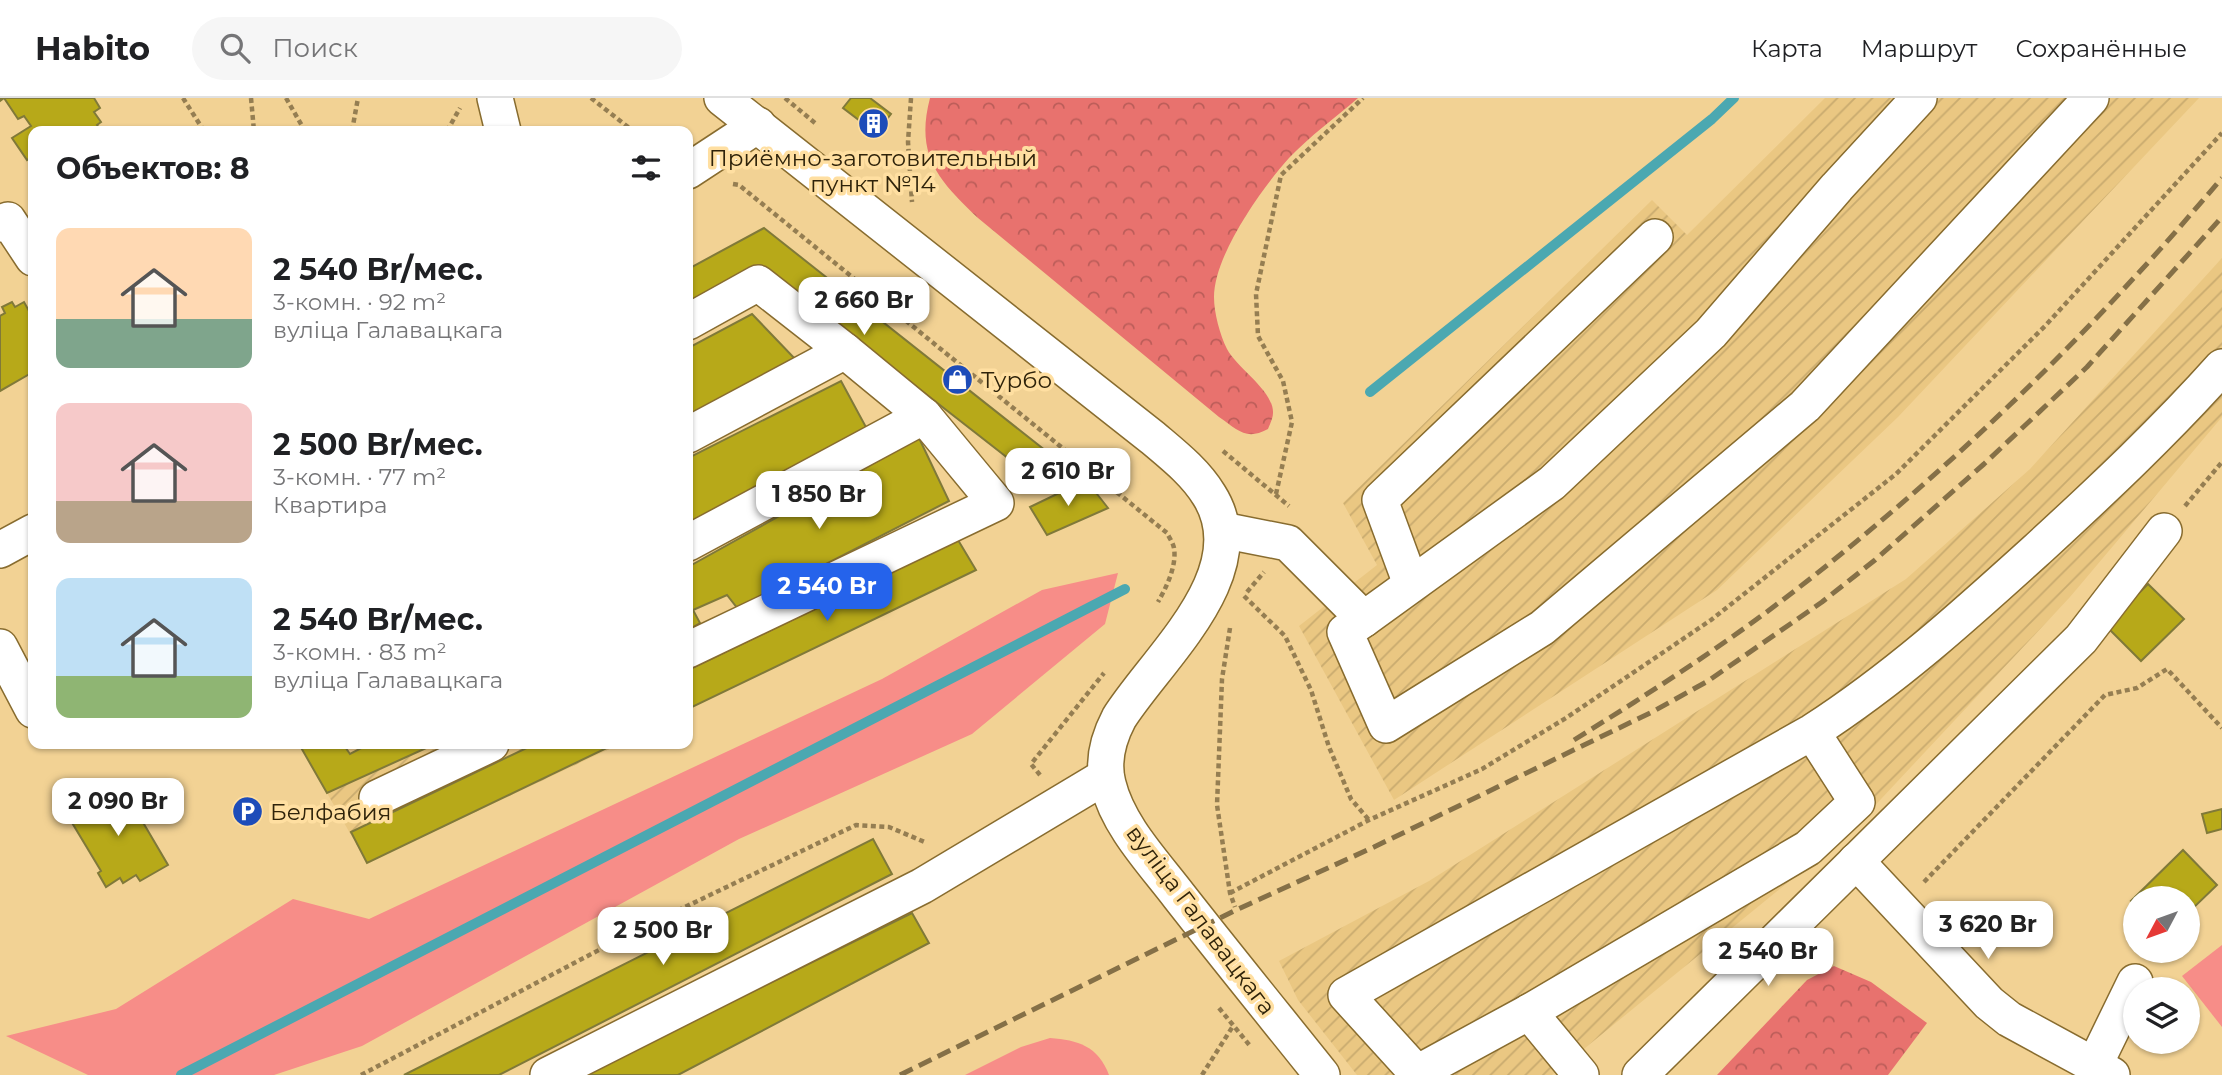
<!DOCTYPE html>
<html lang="ru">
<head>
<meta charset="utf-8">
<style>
  body { margin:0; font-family:Montserrat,sans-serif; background:#f6f6f6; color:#202124; height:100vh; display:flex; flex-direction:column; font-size:26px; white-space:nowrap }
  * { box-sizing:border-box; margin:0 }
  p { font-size:23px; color:#757577 }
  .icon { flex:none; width:38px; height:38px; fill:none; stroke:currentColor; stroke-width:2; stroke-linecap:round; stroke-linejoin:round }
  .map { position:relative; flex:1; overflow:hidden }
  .side { position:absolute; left:28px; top:28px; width:665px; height:623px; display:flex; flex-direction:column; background:#fff; border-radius:14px; box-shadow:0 2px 5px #0004 }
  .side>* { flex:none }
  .needle { width:46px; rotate:229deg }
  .controls { position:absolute; left:2123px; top:788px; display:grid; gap:14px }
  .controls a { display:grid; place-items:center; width:77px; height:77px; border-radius:50%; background:#fff; box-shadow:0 2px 5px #0004; font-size:35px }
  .price { position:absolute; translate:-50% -60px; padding:0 16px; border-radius:14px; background:#fff; color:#222; font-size:23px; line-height:46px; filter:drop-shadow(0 2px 4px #0008) }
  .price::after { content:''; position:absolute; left:50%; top:42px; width:21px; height:16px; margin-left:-10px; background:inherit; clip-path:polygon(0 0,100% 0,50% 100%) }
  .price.on { background:#2563eb; color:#fff }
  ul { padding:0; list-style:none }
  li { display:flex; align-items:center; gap:21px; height:175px; padding:0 28px }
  li span { display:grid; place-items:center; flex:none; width:196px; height:140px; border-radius:14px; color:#555 }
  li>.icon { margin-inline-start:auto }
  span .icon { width:84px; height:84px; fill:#fffc; stroke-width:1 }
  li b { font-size:30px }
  h2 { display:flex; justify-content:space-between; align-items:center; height:84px; padding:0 28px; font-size:30px }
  header { display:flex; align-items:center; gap:42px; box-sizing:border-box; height:98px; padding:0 35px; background:#fff; border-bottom:2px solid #e0e0e0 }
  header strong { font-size:33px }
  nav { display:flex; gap:38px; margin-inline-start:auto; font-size:24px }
  .search { width:490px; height:63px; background:#f6f6f6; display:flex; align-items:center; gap:18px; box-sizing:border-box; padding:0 24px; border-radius:38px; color:#757577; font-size:26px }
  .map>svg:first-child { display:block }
  .industrial { fill:url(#industrial-furrows) }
  .grass { fill:#f78d88 }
  .forest { fill:url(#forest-crowns) }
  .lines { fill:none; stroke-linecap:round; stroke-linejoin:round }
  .stream { stroke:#4ba8b1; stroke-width:10 }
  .building { fill:#b7a919; stroke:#807939; stroke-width:2 }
  .minor-casing { stroke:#886c2f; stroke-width:38 }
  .path { stroke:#957e52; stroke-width:4.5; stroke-dasharray:5 3.5; stroke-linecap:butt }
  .minor { stroke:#fff; stroke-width:35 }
  .rail { stroke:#857047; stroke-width:5; stroke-dasharray:14 7; stroke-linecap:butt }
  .labels { text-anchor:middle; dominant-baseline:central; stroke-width:7; stroke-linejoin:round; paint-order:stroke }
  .poi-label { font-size:23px; fill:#2f230a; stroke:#ffdfa1; text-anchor:start }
  .street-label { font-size:23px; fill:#2f230a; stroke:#ffdfa1 }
</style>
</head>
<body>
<header>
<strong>Habito</strong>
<div class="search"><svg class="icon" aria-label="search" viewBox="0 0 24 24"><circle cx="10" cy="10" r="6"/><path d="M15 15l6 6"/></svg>Поиск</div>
<nav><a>Карта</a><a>Маршрут</a><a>Сохранённые</a></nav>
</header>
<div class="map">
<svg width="2222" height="977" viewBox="0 0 2222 977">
  <defs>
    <pattern id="industrial-furrows" width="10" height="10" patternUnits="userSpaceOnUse" patternTransform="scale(1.75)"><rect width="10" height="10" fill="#eac782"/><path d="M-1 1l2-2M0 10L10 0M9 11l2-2" fill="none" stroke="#c9ab6f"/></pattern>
    <pattern id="forest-crowns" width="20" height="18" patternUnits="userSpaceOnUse" patternTransform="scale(1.75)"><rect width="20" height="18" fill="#e8726e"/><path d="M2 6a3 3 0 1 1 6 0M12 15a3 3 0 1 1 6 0" fill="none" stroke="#bc5d59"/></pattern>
  </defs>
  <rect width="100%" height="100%" fill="#f2d294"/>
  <g class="industrial">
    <path d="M1825,0H2199L1898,319L1717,492L1394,702L1299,528L1377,467L1343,405L1652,102L1687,137Z"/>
    <path d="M2222,160V319L2070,499L1853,731L1552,977H1357L1298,902L1279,863L1429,783L1906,481L2030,371Z"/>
    <path d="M299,646H620L367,765Z"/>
  </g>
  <g class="grass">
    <path d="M1118,475L1105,526L972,636L739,741L362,948L274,977H88L6,938L116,911L293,801L369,821L882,581L1042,492Z"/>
    <path d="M2222,847V929L2182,878Z"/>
    <path d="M1050,940C1078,942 1098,948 1109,977H965L1021,949Z"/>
  </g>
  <g class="forest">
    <path d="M930,0H1358C1335,20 1310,38 1289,60C1262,90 1214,157 1214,199C1214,215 1220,237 1227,251C1237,270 1274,293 1273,315C1273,320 1270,326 1268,331C1246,343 1238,332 1219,319L978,120C938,82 915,57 930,0Z"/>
    <path d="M1834,868L1871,884L1927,925L1888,977H1717L1807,882Z"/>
  </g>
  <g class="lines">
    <g class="stream">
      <path d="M1370,294L1712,21L1734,0"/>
      <path d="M181,977L1125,491"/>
    </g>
  </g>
  <g class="building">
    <path d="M0,0H94L100,10L94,14L101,24L97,27L101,33H33V58L27,62L12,40L31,28L24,18L18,21L4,0L0,3Z"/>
    <path d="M851,0H870L891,16L876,35L843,10Z"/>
    <path d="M764,130L1051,357L1032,379L763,169L688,209V171Z"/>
    <path d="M12,204L15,209L24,204L33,220V274L0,293V218L5,215L2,209Z"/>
    <path d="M752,216L798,264L688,322V250Z"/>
    <path d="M841,283L867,331L688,425V360Z"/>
    <path d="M919,340L949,403L738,511L727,497L693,512L700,525L688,532V469Z"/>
    <path d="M1086,382L1108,410L1047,437L1030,409Z"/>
    <path d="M958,442L976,472L688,611V572Z"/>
    <path d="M2148,486L2184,521L2141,563L2106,528Z"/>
    <path d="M299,646H343L350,656L369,646H435L327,695Z"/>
    <path d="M535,646H615L367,765L351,734Z"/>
    <path d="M121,687L168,767L140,783L136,777L123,785L120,780L106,789L98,775L101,773L68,718Z"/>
    <path d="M2222,711V731L2207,735L2202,716Z"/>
    <path d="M873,741L892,776L499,977H404Z"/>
    <path d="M2183,752L2217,787L2188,815V800H2135V806L2131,803Z"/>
    <path d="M912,815L929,845L678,977H583Z"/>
  </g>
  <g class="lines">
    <defs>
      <g id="minor">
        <path d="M495,0L503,33"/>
        <path d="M722,0L1153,340C1173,357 1195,374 1209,397C1258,474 1157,560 1119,620C1108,641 1102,663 1108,686C1118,728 1154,765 1179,798C1226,858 1274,917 1322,977"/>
        <path d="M688,73L758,27"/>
        <path d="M0,126L8,122L33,160"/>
        <path d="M688,224L758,185L845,253L688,337"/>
        <path d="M845,253L924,318"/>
        <path d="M1222,432L1288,445L1364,521L1552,385L1711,235L1837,89L1919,0"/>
        <path d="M688,445L924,318L996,405L688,552"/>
        <path d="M0,452L33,434"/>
        <path d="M1411,486L1380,402L1655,139"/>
        <path d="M1364,521L1345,534L1386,627L1542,530L1805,308L2091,0"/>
        <path d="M0,549L33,612"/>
        <path d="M1812,634L1857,704L1808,750L1529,914L1417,975L1346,897L1812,634C1897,579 1966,516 2040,449C2103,391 2165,333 2222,269"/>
        <path d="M377,700L491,646"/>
        <path d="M1856,763L1989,905L2009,921L2112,977"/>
        <path d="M1529,914L1581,977"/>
        <path d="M2094,968L2135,884"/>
        <path d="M548,977L922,788L1106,678"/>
        <path d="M1640,977L2081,541L2164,433"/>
      </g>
    </defs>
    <use href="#minor" class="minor-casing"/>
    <g class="path">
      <path d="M183,0L204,33"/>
      <path d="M251,0L254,33"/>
      <path d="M286,0L305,33"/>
      <path d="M591,0L633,33"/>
      <path d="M785,0L815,25"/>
      <path d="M911,0L908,44L912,104"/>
      <path d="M352,33L358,0"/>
      <path d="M447,33L460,10"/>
      <path d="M733,86L739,87L1167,435C1169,439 1173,445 1174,450C1177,468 1166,490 1158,504"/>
      <path d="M1223,353L1289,408"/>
      <path d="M1276,396L1292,324L1283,283L1258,238L1256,196L1281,77L1363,0"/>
      <path d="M2185,408L2222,364"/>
      <path d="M1247,494L1264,474"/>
      <path d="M1244,498L1285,538L1311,592L1329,649L1351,701L1369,722"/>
      <path d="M1230,530L1222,581L1217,707L1230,795L1235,809"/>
      <path d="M1040,677L1031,666L1104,575"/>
      <path d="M1924,784L2105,597L2137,590L2167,571L2222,630"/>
      <path d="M1230,795L1369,722L1482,671L1566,620L1711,522L1896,376L2045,228L2222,35"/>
      <path d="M1219,910L1251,949"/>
      <path d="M361,977L637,832L856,727L889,729L927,745"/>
      <path d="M1202,977L1233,928"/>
    </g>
    <use href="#minor" class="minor"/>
    <g class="rail">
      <path d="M1574,642C1640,601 1706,559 1768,513C1895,418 2024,300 2131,183C2162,150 2192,115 2222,80"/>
      <path d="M900,977L1236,812L1374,749L1652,614L1708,583L1822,504L1875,462L1984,366L2087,269L2222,119"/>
    </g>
  </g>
  <defs>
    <symbol id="building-disc" viewBox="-11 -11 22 22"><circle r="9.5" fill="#1d4cb9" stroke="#ffdfa1"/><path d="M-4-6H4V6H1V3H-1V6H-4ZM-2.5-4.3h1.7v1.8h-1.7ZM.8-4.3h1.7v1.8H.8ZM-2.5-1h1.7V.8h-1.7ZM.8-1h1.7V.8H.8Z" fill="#fff"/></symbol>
    <symbol id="shop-disc" viewBox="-11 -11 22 22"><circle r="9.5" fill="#1d4cb9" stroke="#ffdfa1"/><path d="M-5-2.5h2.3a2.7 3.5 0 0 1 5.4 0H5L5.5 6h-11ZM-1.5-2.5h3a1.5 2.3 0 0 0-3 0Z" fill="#fff"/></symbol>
    <symbol id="parking-disc" viewBox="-11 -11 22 22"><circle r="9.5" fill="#1d4cb9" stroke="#ffdfa1"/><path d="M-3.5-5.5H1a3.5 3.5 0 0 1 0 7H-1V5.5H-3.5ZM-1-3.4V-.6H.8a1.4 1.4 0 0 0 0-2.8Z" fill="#fff"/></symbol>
  </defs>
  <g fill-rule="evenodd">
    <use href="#building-disc" x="856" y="8" width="35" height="35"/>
    <use href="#shop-disc" x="940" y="264" width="35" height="35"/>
    <use href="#parking-disc" x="230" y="696" width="35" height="35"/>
  </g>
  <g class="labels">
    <g class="poi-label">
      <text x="873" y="60" text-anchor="middle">Приёмно-заготовительный<tspan x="873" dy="26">пункт №14</tspan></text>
      <text x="981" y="282">Турбо</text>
      <text x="270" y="714">Белфабия</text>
    </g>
    <g class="street-label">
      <text transform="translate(1201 822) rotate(53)">вуліца Галавацкага</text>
    </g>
  </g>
</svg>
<div class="controls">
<a><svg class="needle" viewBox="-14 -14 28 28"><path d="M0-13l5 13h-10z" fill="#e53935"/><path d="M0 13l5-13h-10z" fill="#757577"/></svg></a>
<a><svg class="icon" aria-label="layers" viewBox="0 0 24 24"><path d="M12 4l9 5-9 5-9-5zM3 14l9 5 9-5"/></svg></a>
</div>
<b class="price" style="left:864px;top:239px">2 660 Br</b>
<b class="price" style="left:1068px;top:410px">2 610 Br</b>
<b class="price" style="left:819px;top:433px">1 850 Br</b>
<b class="price on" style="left:827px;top:525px">2 540 Br</b>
<b class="price" style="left:118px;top:740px">2 090 Br</b>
<b class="price" style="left:1988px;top:863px">3 620 Br</b>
<b class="price" style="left:663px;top:869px">2 500 Br</b>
<b class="price" style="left:1768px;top:890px">2 540 Br</b>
<section class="side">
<h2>Объектов: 8<svg class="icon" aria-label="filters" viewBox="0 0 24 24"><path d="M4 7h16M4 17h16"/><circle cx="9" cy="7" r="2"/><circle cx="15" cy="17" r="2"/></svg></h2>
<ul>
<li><span style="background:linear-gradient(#ffd9b3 65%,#7fa58c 0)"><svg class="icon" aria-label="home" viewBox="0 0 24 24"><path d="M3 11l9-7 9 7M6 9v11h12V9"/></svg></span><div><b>2 540 Br/мес.</b><p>3-комн. · 92 m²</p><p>вуліца Галавацкага</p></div></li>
<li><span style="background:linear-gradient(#f6c9c9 70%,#b9a48a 0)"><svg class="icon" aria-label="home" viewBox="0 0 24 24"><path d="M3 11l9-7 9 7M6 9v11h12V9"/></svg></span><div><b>2 500 Br/мес.</b><p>3-комн. · 77 m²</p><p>Квартира</p></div></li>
<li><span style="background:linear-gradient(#bfe0f5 70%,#8fb573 0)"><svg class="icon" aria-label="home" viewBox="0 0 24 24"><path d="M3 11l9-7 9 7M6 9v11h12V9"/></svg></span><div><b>2 540 Br/мес.</b><p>3-комн. · 83 m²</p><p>вуліца Галавацкага</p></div></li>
</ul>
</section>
</div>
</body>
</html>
